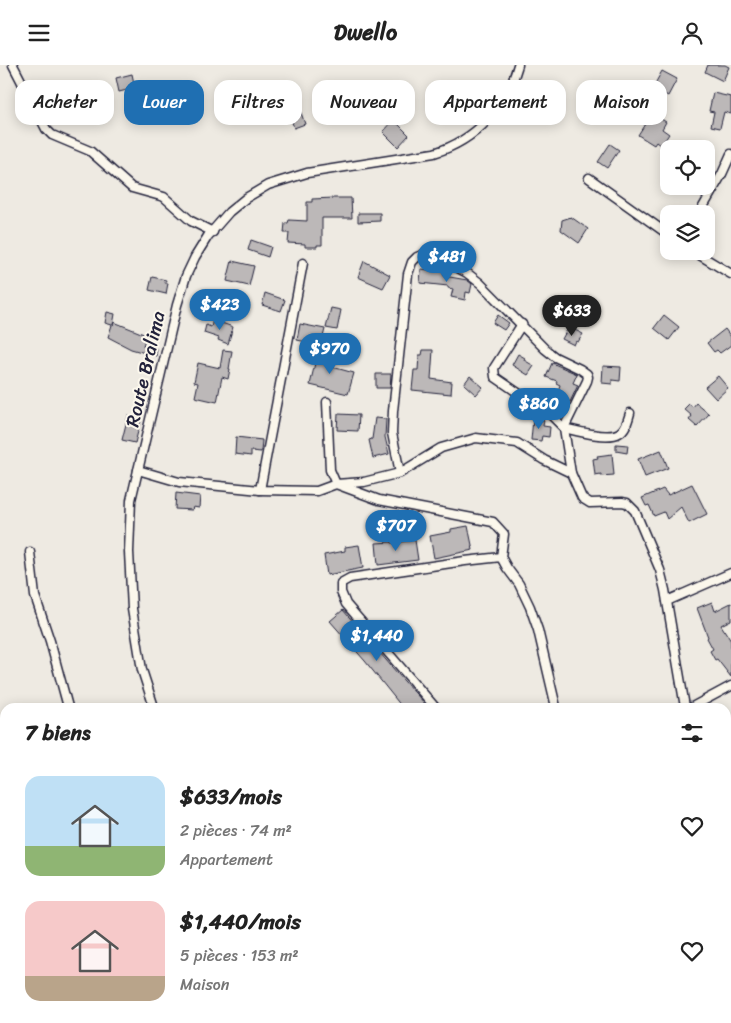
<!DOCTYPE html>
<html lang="fr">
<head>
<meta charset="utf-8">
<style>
  body { margin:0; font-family:Sriracha,sans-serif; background:#f2f2f2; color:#222; height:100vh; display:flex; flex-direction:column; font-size:19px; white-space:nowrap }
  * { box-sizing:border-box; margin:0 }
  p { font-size:16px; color:#767676 }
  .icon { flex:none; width:28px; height:28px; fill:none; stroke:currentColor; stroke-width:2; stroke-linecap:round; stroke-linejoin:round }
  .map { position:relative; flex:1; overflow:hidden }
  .side { position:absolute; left:0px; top:638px; width:731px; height:321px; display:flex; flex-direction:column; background:#fff; border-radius:15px 15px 0 0; box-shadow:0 2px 12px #0003 }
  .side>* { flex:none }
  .hud { position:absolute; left:15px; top:15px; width:701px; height:45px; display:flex; gap:10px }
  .buttons { position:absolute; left:660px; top:75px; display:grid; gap:10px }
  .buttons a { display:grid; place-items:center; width:55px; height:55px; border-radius:10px; background:#fff; box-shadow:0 2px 12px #0003; font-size:25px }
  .price { position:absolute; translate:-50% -42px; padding:0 11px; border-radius:18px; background:#1f6fb2; color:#fff; font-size:16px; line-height:32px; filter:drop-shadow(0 1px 2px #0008) }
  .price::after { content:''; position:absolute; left:50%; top:30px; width:15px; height:11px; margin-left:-8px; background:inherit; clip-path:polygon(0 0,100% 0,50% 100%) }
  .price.selected { background:#222; color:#fff }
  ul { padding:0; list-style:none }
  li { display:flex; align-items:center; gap:15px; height:125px; padding:0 25px }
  li span { display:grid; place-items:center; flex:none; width:140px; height:100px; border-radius:15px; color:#555 }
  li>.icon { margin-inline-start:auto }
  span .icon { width:60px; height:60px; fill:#fffc; stroke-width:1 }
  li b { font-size:21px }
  h2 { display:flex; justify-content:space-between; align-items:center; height:60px; padding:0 25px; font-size:21px }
  .chip { padding:0 18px; border-radius:15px; background:#fff; box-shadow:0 2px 12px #0003; font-size:18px; line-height:45px }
  .chip.selected { background:#1f6fb2; color:#fff }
  header { display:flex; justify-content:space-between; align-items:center; height:65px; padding:0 25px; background:#fff; font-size:22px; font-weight:700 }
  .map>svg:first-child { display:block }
  .building { fill:#bcb8b8; stroke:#22223b }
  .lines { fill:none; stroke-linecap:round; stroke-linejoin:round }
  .street-casing { stroke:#22223b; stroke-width:11 }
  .street { stroke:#fbf7ec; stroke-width:8 }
  .labels { text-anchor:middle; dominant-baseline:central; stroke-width:4; stroke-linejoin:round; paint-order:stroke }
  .street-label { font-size:19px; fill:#22223b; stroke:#fbf7ec }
</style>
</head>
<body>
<header><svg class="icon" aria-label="menu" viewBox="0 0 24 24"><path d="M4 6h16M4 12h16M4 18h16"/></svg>Dwello<svg class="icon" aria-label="person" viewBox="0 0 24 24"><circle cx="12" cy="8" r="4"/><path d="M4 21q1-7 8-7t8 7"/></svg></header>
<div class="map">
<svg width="731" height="958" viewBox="0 0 731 958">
  <rect width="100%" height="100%" fill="#eeeae2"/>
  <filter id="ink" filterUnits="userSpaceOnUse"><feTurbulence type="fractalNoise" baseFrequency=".02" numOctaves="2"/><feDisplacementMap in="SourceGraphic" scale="10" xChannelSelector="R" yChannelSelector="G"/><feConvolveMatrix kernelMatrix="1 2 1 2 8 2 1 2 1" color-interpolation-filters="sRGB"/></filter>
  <g filter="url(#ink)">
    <g class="building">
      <path d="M708,0H725L729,2L723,16L705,7Z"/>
      <path d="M662,6L677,14L668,31L661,27L659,30L651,26Z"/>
      <path d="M132,9L135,23L119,27L116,13Z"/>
      <path d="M713,28L731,32V49L724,47L720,63L711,61L714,47L709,46Z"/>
      <path d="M300,45L305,59L294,63L289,48Z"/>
      <path d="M652,48L666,57L662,64L669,69L661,81L656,77L654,80L638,70Z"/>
      <path d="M394,55L409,70L398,82L383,67Z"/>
      <path d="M610,79L619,85L607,103L598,97Z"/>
      <path d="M334,133H351L352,153H322V180H317V182H305V179L288,178L289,168H284L285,158H288L289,155L307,156V137H312V134Z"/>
      <path d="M358,148H380V156L358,157Z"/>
      <path d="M571,152L588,164L579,178L561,165L562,155Z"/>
      <path d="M251,175L271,182L268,192L248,185Z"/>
      <path d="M232,196L254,201L249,221L227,216Z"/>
      <path d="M364,196L390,210L383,223L358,212Z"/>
      <path d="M421,204L444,206V211L467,215L472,219L470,228L466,227L465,235L451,232L453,224L448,223V221L420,218Z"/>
      <path d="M152,212L166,215L165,218H168L166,229L149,225Z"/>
      <path d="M265,228L285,235L281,246L262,240Z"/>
      <path d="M331,243L341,245L337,265L326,263Z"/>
      <path d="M107,247L115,249L113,260L114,257L146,270L143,281L157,284L156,291L131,284L108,272L112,260L105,258Z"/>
      <path d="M498,250L509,258L504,265L493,258Z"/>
      <path d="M664,250L679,262L669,275L654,263Z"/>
      <path d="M213,255L233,262L228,279L218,275L219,273L204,268L206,260L211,262Z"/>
      <path d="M300,259L325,264L321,280L297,275Z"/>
      <path d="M725,264L731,272V280L720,288L717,285L714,287L707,278Z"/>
      <path d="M567,265L573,268L575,265L583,269L578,277L576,276L574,280L562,274Z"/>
      <path d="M315,284L328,287L325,300L354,308L348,329L310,320L315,298L311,297Z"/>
      <path d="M223,285L232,286L229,304H230L228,314L222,312L217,337L195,332L198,318L194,317L198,298L220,303Z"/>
      <path d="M423,285H433L431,314L452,317L451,329L412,325L414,305H418L419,290H422Z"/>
      <path d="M518,289L525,293L524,295L534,301L528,310L512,300Z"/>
      <path d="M552,298L577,309L573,318L578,320L570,337L556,331L560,320L556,318L557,316L546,312Z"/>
      <path d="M603,301L621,302L620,316L612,315V319L602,318Z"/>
      <path d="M376,309H391L390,323H376Z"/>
      <path d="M470,311L483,322L476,330L464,319Z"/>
      <path d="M718,311L728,323L716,334L705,322Z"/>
      <path d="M696,338L709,349L697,362L689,355L692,351L684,344L689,339L693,342Z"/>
      <path d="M338,349L359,350L358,366L337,365Z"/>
      <path d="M128,351L141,355L135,378L122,375Z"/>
      <path d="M375,353L386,354L385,372L389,389L373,393L369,375L372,374Z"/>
      <path d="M533,354L544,355L543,361L550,362L549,372L542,371L541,376L531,375Z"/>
      <path d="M236,372L262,375L261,387L251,386V391L235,389Z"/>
      <path d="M616,379L628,380L627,388L616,386Z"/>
      <path d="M661,385L668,403L645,412L638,394Z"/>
      <path d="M612,389L614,410L601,411V409L595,410L593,394L598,393L597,391Z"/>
      <path d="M692,419L707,449L689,458L681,442L667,454L664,447L654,451L649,440L646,441L642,433L663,424L668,430Z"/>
      <path d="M176,428L200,431L199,443L193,442L192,445L175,444Z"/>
      <path d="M468,461L473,485L434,493L430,471L451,467V464Z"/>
      <path d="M415,475L418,495L378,500L376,478L391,477L392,478Z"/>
      <path d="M359,480L363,503L327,510L324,490L345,486V482Z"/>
      <path d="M712,537L715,546L731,538V555L721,560L731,576V612L717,594L715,595L710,586L713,584L707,573L708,572L697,543Z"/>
      <path d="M343,545L404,616L428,642H402L365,596L330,556Z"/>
    </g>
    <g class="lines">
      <defs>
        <g id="street">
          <path d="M13,0L46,64L52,70L90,86L132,123L164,132L191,156L213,167"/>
          <path d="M589,113L669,170"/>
          <path d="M699,149L722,109L731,89"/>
          <path d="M693,186L731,209"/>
          <path d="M522,259L494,303L495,312L552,351L564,363L571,408L582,433L590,438L622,437L627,438L635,446L660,505L665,525L685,642"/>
          <path d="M327,337L330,405L336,419L379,435L493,457L504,469L501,492"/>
          <path d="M138,405L179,417L260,425L317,426L336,419L364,417L400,408L441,383L476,373L517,378L544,395L571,408"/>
          <path d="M400,408L392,368L393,346L408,209L412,197L417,192L424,189L436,191L467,208L480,218L545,284L555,292L580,304L587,309L588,312L587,316L564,363C577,366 608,375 619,368C626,364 628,355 630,348"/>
          <path d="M260,425L303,198"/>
          <path d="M30,487L35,531L50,576L68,642"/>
          <path d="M667,536L731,508"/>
          <path d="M154,642L142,605L132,544L129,487L131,435L177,240L186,211L195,192L208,171L229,147L246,133L268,120L307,108L434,88C476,75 506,43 518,0"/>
          <path d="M435,642L346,539L341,527V518L350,513L465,496L501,492L507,503L519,519L530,542L538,565L556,642"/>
          <path d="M692,642L731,621"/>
          <path d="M726,816H731"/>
          <path d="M699,954L723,958"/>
          <path d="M76,958L77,954"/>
          <path d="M259,958L264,954"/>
        </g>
      </defs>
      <use href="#street" class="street-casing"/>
      <use href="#street" class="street"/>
    </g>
  </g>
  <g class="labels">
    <g class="street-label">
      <text transform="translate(145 304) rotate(-77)">Route Bralima</text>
    </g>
  </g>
</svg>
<div class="buttons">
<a><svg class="icon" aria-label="locate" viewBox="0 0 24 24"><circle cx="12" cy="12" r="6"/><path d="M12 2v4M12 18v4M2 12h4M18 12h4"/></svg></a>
<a><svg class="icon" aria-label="layers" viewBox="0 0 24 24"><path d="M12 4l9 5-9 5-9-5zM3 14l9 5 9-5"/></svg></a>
</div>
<b class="price" style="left:447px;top:218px">$481</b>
<b class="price" style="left:220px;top:266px">$423</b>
<b class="price selected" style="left:572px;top:272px">$633</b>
<b class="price" style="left:330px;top:310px">$970</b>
<b class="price" style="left:539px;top:365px">$860</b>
<b class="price" style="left:396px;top:487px">$707</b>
<b class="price" style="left:377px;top:597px">$1,440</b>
<div class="hud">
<a class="chip">Acheter</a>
<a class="chip selected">Louer</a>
<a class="chip">Filtres</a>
<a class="chip">Nouveau</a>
<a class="chip">Appartement</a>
<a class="chip">Maison</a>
</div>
<section class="side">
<h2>7 biens<svg class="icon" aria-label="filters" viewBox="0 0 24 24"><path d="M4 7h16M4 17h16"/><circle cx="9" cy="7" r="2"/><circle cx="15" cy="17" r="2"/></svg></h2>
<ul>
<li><span style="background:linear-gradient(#bfe0f5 70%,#8fb573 0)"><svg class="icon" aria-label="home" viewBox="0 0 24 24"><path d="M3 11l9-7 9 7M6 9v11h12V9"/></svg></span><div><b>$633/mois</b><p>2 pièces · 74 m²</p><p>Appartement</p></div><svg class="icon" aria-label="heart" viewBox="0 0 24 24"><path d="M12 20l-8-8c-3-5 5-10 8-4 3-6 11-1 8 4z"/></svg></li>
<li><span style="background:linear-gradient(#f6c9c9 75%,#b9a48a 0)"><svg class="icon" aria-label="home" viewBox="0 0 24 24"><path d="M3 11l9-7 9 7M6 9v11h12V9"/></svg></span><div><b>$1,440/mois</b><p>5 pièces · 153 m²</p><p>Maison</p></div><svg class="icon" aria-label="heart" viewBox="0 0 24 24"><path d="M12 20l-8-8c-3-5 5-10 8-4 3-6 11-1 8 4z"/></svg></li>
</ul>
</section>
</div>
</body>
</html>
